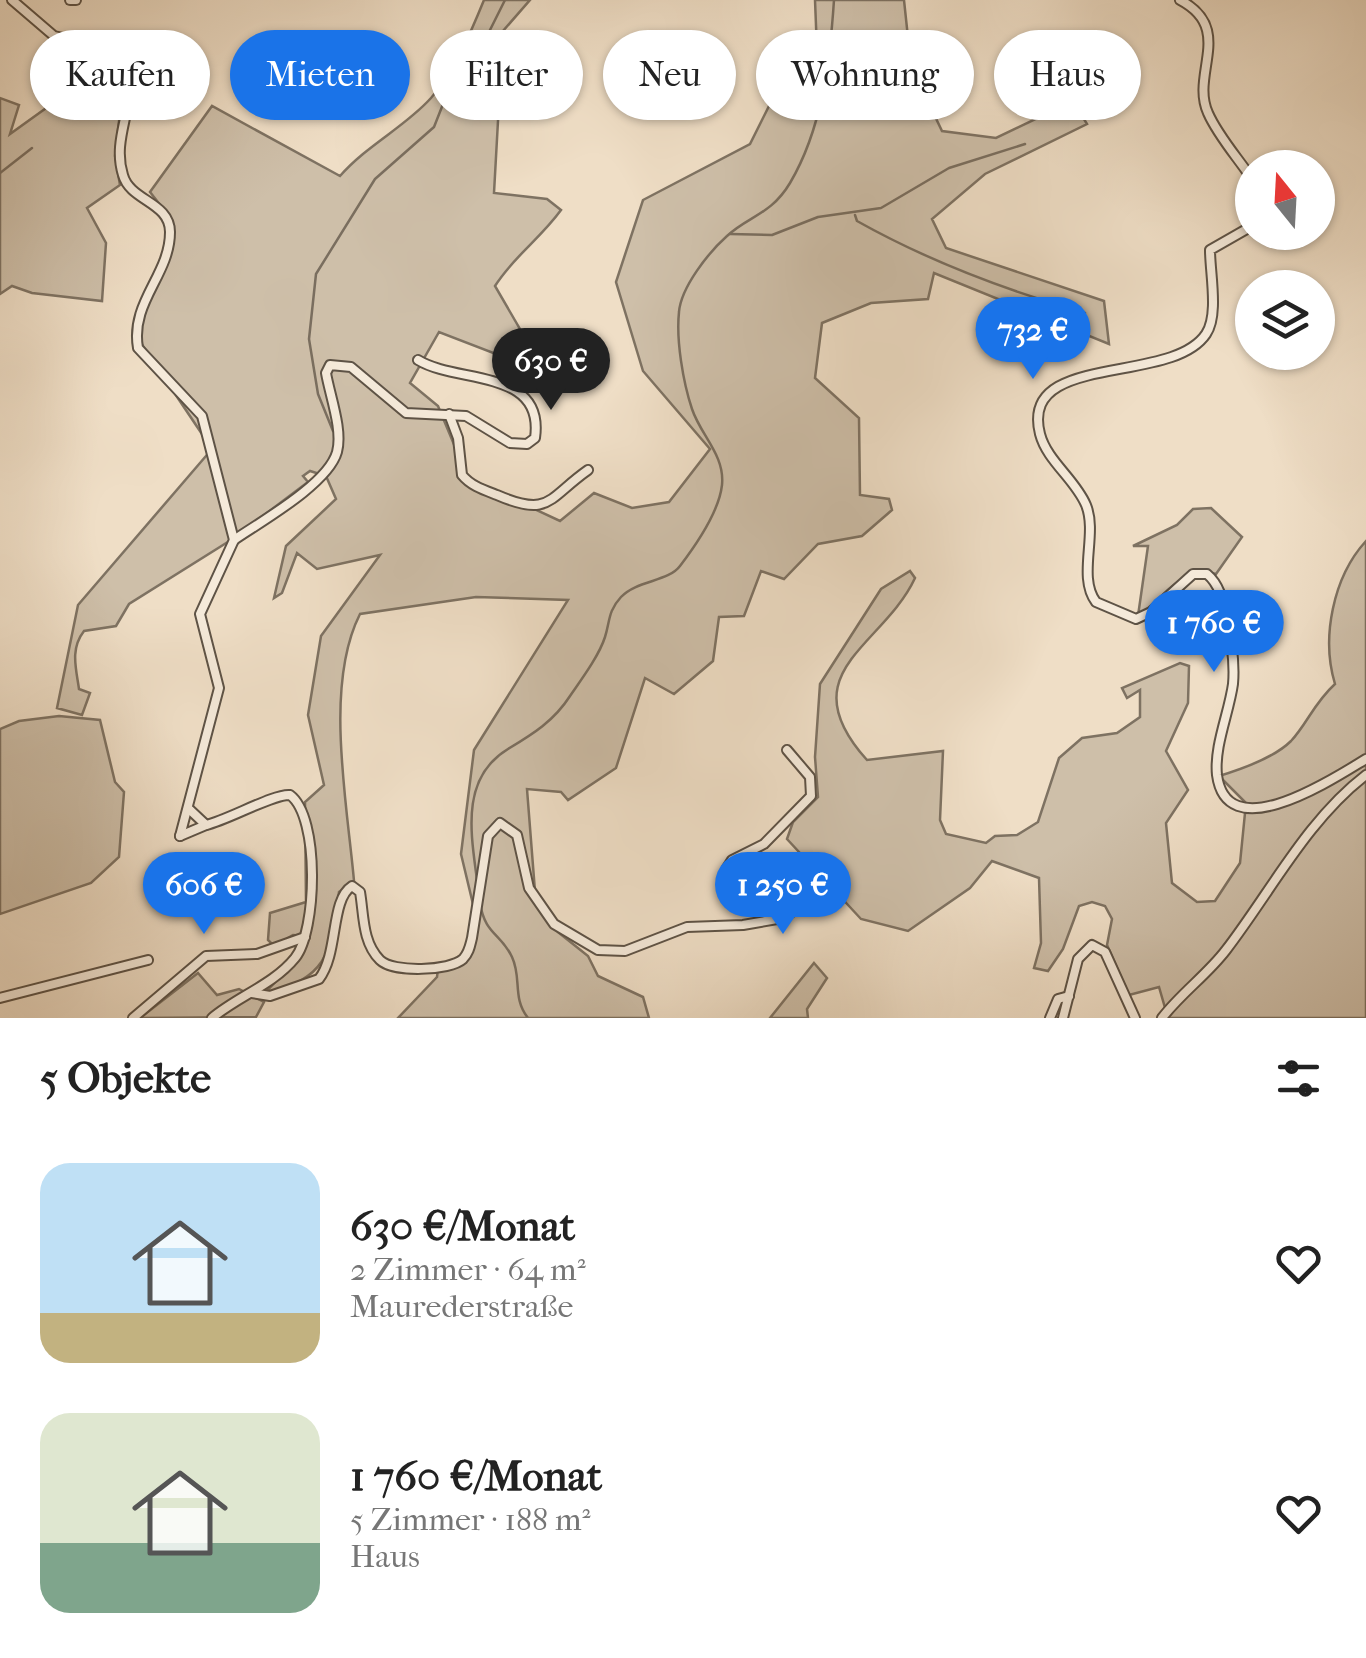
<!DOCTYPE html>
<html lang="de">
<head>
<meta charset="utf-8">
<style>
  body { margin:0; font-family:"IM FELL French Canon",serif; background:#f2f2f2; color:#222; height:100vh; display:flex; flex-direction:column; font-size:38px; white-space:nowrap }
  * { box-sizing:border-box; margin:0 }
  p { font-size:32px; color:#767676 }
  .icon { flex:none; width:55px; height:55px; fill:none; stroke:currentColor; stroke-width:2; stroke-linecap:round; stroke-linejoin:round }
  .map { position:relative; height:1018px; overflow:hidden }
  .side { display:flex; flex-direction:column; background:#fff; flex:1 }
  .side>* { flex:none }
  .top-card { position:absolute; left:30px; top:30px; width:1308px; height:90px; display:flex; gap:20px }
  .needle { width:65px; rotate:342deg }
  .tools { position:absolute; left:1235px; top:150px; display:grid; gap:20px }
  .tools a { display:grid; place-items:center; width:100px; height:100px; border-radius:50%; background:#fff; box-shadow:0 2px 8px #0004; font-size:50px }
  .price { position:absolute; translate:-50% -85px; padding:0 22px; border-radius:35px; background:#1a73e8; color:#fff; font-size:32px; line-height:65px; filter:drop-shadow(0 2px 5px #0008) }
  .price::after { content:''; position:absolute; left:50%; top:60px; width:30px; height:22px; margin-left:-15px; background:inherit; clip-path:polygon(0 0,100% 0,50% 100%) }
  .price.current { background:#222; color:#fff }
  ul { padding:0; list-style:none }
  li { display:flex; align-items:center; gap:30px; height:250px; padding:0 40px }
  li span { display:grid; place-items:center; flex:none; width:280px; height:200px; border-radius:30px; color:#555 }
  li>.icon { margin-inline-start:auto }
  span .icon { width:120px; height:120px; fill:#fffc; stroke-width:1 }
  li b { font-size:42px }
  h2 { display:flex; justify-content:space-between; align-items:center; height:120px; padding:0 40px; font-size:42px }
  .tag { padding:0 35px; border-radius:45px; background:#fff; box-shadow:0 2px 8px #0004; font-size:35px; line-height:90px }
  .tag.current { background:#1a73e8; color:#fff }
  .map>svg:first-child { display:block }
  .green { fill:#cebfa9; stroke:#7e7262; stroke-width:2.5 }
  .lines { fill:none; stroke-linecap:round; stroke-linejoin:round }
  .stream { stroke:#7a6e5f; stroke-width:2.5 }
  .minor-casing { stroke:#5e5346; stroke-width:12 }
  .minor { stroke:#f5eada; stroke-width:8 }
</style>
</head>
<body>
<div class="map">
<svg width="1366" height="1018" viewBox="0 0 1366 1018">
  <rect width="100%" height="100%" fill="#efdec6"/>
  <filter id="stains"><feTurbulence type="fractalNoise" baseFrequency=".002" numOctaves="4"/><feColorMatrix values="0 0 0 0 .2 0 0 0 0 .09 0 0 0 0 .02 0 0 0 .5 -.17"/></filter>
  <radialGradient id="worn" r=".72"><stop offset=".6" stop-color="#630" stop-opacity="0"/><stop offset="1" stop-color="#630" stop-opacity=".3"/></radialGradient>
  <g class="green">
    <path d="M484,0H530L503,31L494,193L547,199L561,210C540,239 514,256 495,286L538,360L530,376L514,361L439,332L410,383L438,406L468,478L560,521L594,493L632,508L669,502L710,449L643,371L616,282L643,200L750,144L783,78L818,76L815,0H904L911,66L942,131L996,138L1073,101L1087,124L985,174L932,219L946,248L1104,301L1109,344L934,273L928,299L871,303L822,323L815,378L859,418L860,495L889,499L892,510L862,536L818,544L784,579L761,571L744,616L719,617L713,661L674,694L645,678L616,768L568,800L561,792L527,789L536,904L558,932L588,956L598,976L643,997L649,1018H398L437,977L438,969L460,965L477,921L461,854L474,750L568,600L476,597L360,614C324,685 347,802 354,881L339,892C330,952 330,978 265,993L294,962L307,936L293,935L274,946L268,940L270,913L306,902L305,802L324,785L308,715L321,636L380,555L317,569L297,553L282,593L274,598L286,546L336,499L326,476L310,471L303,476L308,482L231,540L129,604L116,626L84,631C70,649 76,668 79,689L90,693L82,715L57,708L78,605L212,449L139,340V314L173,232L165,211L150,192L212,106L340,176C367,145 405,127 431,98C454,72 471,32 484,0Z"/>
    <path d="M185,52L201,64L185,88L158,78L149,59L166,53L182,57Z"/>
    <path d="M117,66L124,78L115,156L120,185L87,208L106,243L102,301L32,293L12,286L0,294V98L19,105L10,134L81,83L93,90Z"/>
    <path d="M1211,508L1242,537L1216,574C1181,564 1165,598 1138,616L1148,546H1133L1177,525L1193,509Z"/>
    <path d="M1366,541V1018H1168L1159,987L1129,995L1107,945L1112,919L1105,906L1092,902L1079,906L1063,949L1048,971L1034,968L1041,943L1039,878L992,861L970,888L908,931L861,919L787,839L793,822L818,797L815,757L820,684L881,589L910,571L915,578C883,647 788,672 867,760L943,751L940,820L946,834L986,843L995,836L1017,835L1038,822L1059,758L1082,738L1117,733L1140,717V690L1127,698L1122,688L1180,663L1189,666L1188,703L1166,751L1188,790L1166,823L1172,883L1197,902L1215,901L1240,863L1246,803L1219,776C1242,769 1274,758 1291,741C1307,724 1314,703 1335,684C1321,638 1333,577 1366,541Z"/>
    <path d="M59,716L100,720L115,782L124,792L119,857L91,883L0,914V729L19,721Z"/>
    <path d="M814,963L827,978L807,1009L808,1018H770Z"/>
    <path d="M198,973L217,995L239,989L264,1002L256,1017L140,1018Z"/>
  </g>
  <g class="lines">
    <g class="stream">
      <path d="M0,173L32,148"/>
      <path d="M855,215L857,221C930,262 1005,290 1085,313"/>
      <path d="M730,234L772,235L818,217L881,208L949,168L1025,144"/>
      <path d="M333,431L318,394L309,339L316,274L375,179L434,127L447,94L485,40L505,0"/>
      <path d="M477,880C471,834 460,778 508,749C533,734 554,721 570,696C581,680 599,656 605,637C610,621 608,611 621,597C637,580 668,582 680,566C696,545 719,512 722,485C725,455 701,436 692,409C683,382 676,340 679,312C681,287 709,252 727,236C748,216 771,215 790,183C822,129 830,61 834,0"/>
      <path d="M480,903C485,935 501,933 512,957C522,978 512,998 528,1018"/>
    </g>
    <defs>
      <g id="minor">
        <path d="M12,0L54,36L104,47L129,77C133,111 112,140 123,175C130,201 170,202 170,232C170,275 130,302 138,348L202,416L234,540L200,614L219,688L180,836"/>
        <path d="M70,0H76"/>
        <path d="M1180,0C1235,29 1190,74 1208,113C1218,136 1238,158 1252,179"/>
        <path d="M1252,226L1210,250C1210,273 1219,315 1206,334C1171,386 1019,351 1040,434C1047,461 1075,479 1086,505C1098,534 1077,577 1096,602L1136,619L1151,612L1193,574H1207C1219,584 1223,600 1226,615C1231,637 1235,662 1233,684C1229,713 1214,746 1217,775C1227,850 1336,777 1366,759"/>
        <path d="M449,414L458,438L462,475C471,486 484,490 497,495C550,518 548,498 588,470"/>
        <path d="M234,540C260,522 328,484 337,452C343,430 330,396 326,373L330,365L351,367L406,413L466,416L510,443L527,444L535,438C545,368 457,384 418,360"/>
        <path d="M190,810L206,825C228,820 275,793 290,795C320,817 317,931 295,958C273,985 238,996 212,1018"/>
        <path d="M180,836L206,825"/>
        <path d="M252,993L270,996L319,979C339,953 330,900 352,886L360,892C364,915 362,942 380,960C393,973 450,971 463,959C469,953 470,946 472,938L488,836L500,823L517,835L529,888L554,924L598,950L625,951L687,927L743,925L783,918L793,911L790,901L740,883L727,868L732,860L764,844L811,796L810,777L787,750"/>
        <path d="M0,998L148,960"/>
        <path d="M133,1018L206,956L257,954L305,937"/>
        <path d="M1050,1018L1058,999L1069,996"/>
        <path d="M1063,1018L1078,959L1092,945L1105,952L1135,1018"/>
        <path d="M1162,1018C1181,993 1207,975 1226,950C1270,893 1307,820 1366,775"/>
      </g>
    </defs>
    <use href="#minor" class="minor-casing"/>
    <use href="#minor" class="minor"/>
  </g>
  <rect width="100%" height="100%" filter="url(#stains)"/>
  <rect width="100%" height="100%" fill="url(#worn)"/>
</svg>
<div class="tools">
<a><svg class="needle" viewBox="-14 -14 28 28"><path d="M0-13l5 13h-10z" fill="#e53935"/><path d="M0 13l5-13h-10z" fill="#767676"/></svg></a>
<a><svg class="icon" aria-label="layers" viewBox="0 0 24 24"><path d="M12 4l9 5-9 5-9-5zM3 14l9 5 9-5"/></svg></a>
</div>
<b class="price" style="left:1033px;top:382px">732 €</b>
<b class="price current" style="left:551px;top:413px">630 €</b>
<b class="price" style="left:1214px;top:675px">1 760 €</b>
<b class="price" style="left:204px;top:937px">606 €</b>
<b class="price" style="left:783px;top:937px">1 250 €</b>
<div class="top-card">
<a class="tag">Kaufen</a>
<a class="tag current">Mieten</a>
<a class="tag">Filter</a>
<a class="tag">Neu</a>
<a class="tag">Wohnung</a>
<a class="tag">Haus</a>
</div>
</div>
<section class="side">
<h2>5 Objekte<svg class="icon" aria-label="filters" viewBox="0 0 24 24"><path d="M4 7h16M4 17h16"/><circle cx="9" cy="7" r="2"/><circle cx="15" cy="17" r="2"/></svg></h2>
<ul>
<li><span style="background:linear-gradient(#bfe0f5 75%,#c2b280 0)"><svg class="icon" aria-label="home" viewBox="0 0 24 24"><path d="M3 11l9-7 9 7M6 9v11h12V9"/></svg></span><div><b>630 €/Monat</b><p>2 Zimmer · 64 m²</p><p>Maurederstraße</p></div><svg class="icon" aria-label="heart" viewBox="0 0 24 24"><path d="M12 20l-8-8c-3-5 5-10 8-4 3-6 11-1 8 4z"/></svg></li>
<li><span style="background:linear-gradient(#dfe7d0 65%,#7fa58c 0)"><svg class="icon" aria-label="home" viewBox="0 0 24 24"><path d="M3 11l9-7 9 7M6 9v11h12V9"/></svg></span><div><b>1 760 €/Monat</b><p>5 Zimmer · 188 m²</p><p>Haus</p></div><svg class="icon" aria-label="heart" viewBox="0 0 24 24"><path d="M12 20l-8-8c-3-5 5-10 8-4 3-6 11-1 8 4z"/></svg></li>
</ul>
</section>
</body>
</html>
